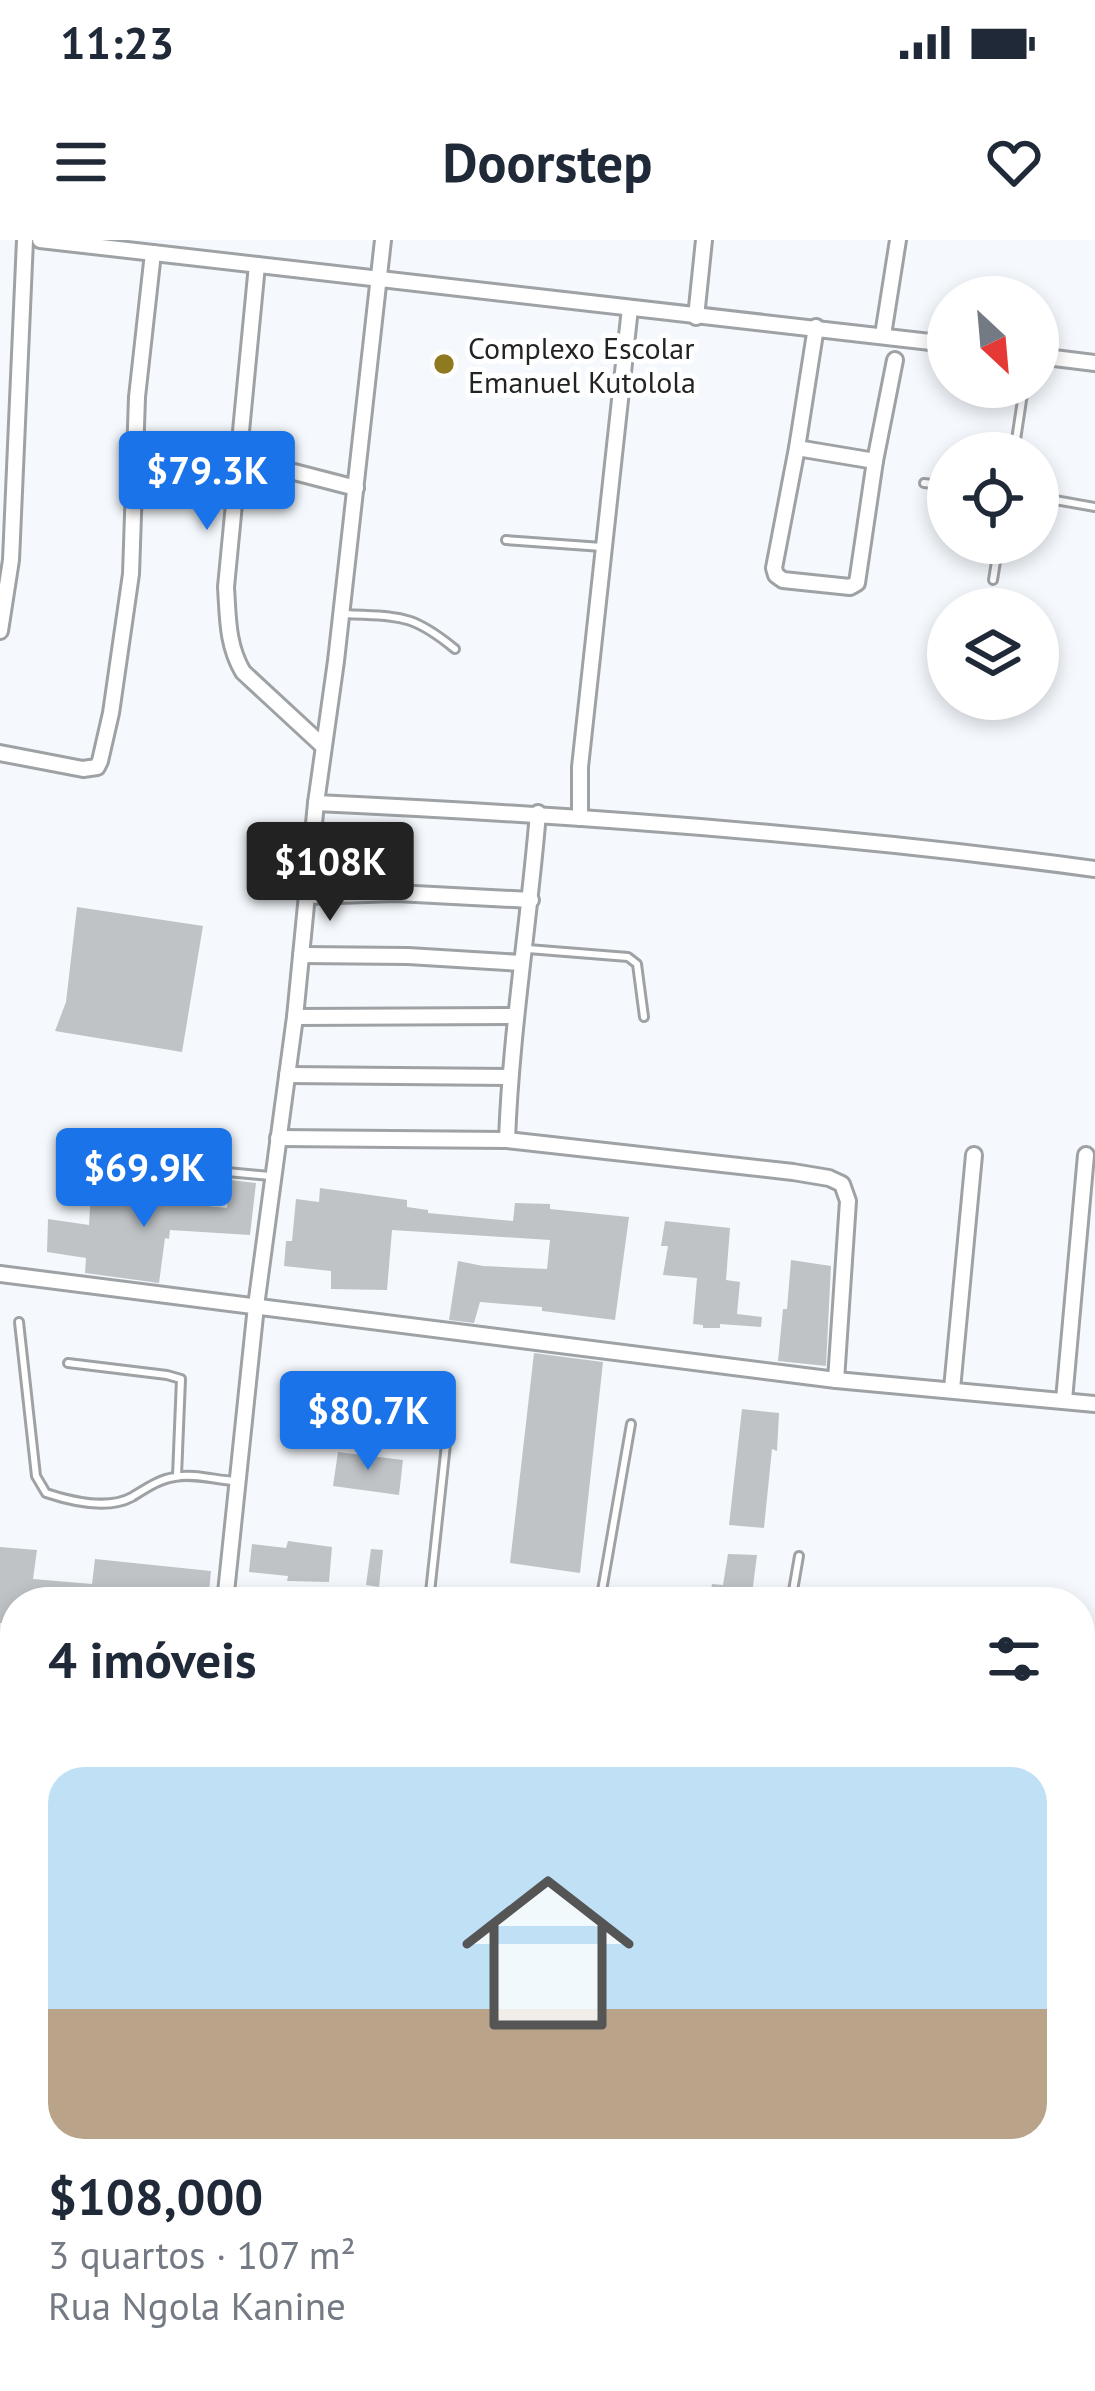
<!DOCTYPE html>
<html lang="pt">
<head>
<meta charset="utf-8">
<style>
  body { margin:0; font-family:"PT Sans",sans-serif; background:#f2f2f3; color:#1f2937; height:100vh; display:flex; flex-direction:column; font-size:45px; white-space:nowrap }
  * { box-sizing:border-box; margin:0 }
  p { font-size:39px; color:#747a83 }
  .icon { flex:none; width:66px; height:66px; fill:none; stroke:currentColor; stroke-width:2; stroke-linecap:round; stroke-linejoin:round }
  .map { position:relative; flex:1; overflow:hidden }
  .panel { position:absolute; left:0px; top:1347px; width:1095px; height:804px; display:flex; flex-direction:column; background:#fff; border-radius:48px 48px 0 0; box-shadow:0 6px 18px #0003 }
  .panel>* { flex:none }
  .needle { width:78px; rotate:154deg }
  .buttons { position:absolute; left:927px; top:36px; display:grid; gap:24px }
  .buttons a { display:grid; place-items:center; width:132px; height:132px; border-radius:50%; background:#fff; box-shadow:0 6px 18px #0003; font-size:60px }
  .price { position:absolute; translate:-50% -102px; padding:0 27px; border-radius:12px; background:#1a73e8; color:#fff; font-size:39px; line-height:78px; filter:drop-shadow(0 3px 6px #0008) }
  .price::after { content:''; position:absolute; left:50%; top:72px; width:36px; height:27px; margin-left:-18px; background:inherit; clip-path:polygon(0 0,100% 0,50% 100%) }
  .price.on { background:#222; color:#fff }
  ul { padding:0; list-style:none }
  li { display:grid; align-content:center; gap:24px; height:636px; padding:0 48px }
  li+li { border-top:3px solid #e0e1e3 }
  li span { display:grid; place-items:center; height:372px; border-radius:36px; color:#555 }
  li>.icon { margin-inline-start:auto }
  span .icon { width:216px; height:216px; fill:#fffc; stroke-width:1 }
  li b { font-size:51px }
  h2 { display:flex; justify-content:space-between; align-items:center; height:144px; padding:0 48px; font-size:51px }
  .status { display:flex; justify-content:space-between; align-items:center; height:84px; padding:0 60px; background:#fff; direction:ltr }
  .status svg { height:33px; fill:currentColor }
  header { display:flex; justify-content:space-between; align-items:center; height:156px; padding:0 48px; background:#fff; font-size:54px; font-weight:600 }
  .map>svg:first-child { display:block }
  .building { fill:#bfc3c6 }
  .lines { fill:none; stroke-linecap:round; stroke-linejoin:round }
  .lane-casing { stroke:#9ea2a5; stroke-width:12 }
  .street-casing { stroke:#9ea2a5; stroke-width:20 }
  .secondary-casing { stroke:#9ea2a5; stroke-width:24 }
  .lane { stroke:#fff; stroke-width:6 }
  .street { stroke:#fff; stroke-width:14 }
  .secondary { stroke:#fff; stroke-width:18 }
  .poi-dot { fill:#8f7a20; stroke:#fff; stroke-width:4.5 }
  .labels { text-anchor:middle; dominant-baseline:central; stroke-width:10; stroke-linejoin:round; paint-order:stroke }
  .poi-label { font-size:30px; fill:#212324; stroke:#fff; text-anchor:start }
</style>
</head>
<body>
<div class="status"><b>11:23</b><svg viewBox="0 0 49 12"><path d="M0 12V9h3v3zM5 12V6h3v6zM10 12V3h3v9zM15 12V0h3v12zM26 1h20v11H26zM47 4h2v5h-2z"/></svg></div>
<header><svg class="icon" aria-label="menu" viewBox="0 0 24 24"><path d="M4 6h16M4 12h16M4 18h16"/></svg>Doorstep<svg class="icon" aria-label="heart" viewBox="0 0 24 24"><path d="M12 20l-8-8c-3-5 5-10 8-4 3-6 11-1 8 4z"/></svg></header>
<div class="map">
<svg width="1095" height="2151" viewBox="0 0 1095 2151">
  <rect width="100%" height="100%" fill="#f5f9fd"/>
  <g class="building">
    <path d="M77,667L203,686L182,812L55,791L66,762Z"/>
    <path d="M230,940L256,943L250,995L170,990L169,999L165,998L159,1043L85,1033L86,1018L47,1012L48,979L89,985L91,950L166,957V962L227,968Z"/>
    <path d="M320,948L407,960V967L428,970V973L513,981L515,963L550,964V969L629,977L615,1080L542,1071V1067L480,1062L474,1083L449,1080L458,1021L483,1026L547,1029L550,1000L392,990L387,1050L331,1049V1031L284,1026L286,1001H292L296,959L319,962Z"/>
    <path d="M665,981L730,988L726,1040L740,1042L737,1074L762,1077L761,1087L720,1084V1088H703V1085L693,1084L697,1038L663,1035L668,1006H661Z"/>
    <path d="M791,1020L831,1026L826,1126L778,1121L783,1069H787Z"/>
    <path d="M534,1113L603,1122L580,1333L510,1323Z"/>
    <path d="M742,1169L779,1173L777,1211L772,1209L764,1288L729,1285Z"/>
    <path d="M338,1212L403,1220L399,1255L333,1246Z"/>
    <path d="M288,1301L332,1307L329,1342L287,1341L288,1336L249,1332L252,1304L286,1308Z"/>
    <path d="M0,1307L37,1310L33,1339L92,1344L95,1319L211,1331L208,1362H15V1384L0,1383Z"/>
    <path d="M371,1309L383,1310L379,1347L366,1345Z"/>
    <path d="M728,1314L757,1315L751,1362H709L712,1344L723,1345Z"/>
    <rect x="0" y="1912" width="15" height="56"/>
  </g>
  <g class="lines">
    <defs>
      <g id="lane">
        <path d="M1014,213L1024,147"/>
        <path d="M924,243L948,246"/>
        <path d="M1038,257L1095,267"/>
        <path d="M506,300L602,307"/>
        <path d="M993,340L999,303"/>
        <path d="M346,374C400,377 411,373 455,409"/>
        <path d="M528,709L628,717L637,724L644,777"/>
        <path d="M144,924L270,936"/>
        <path d="M19,1082L36,1236L46,1253C70,1261 108,1270 132,1257C145,1249 159,1239 175,1237C193,1233 216,1240 234,1241"/>
        <path d="M68,1123L167,1135L181,1139L177,1236"/>
        <path d="M297,1143L417,1168L437,1178L447,1195L429,1362"/>
        <path d="M600,1362L631,1184"/>
        <path d="M791,1362L799,1316"/>
        <path d="M0,1474L15,1462"/>
        <path d="M1080,1613L1095,1615"/>
        <path d="M0,1748L15,1749"/>
        <path d="M0,1861L15,1862"/>
      </g>
      <g id="street">
        <path d="M40,0L948,104"/>
        <path d="M257,25L226,347C228,377 227,405 243,432L323,506"/>
        <path d="M696,77L704,0"/>
        <path d="M816,87L797,208L774,328L776,335L783,340L850,347L857,343L875,221L895,120"/>
        <path d="M883,95L898,0"/>
        <path d="M1038,116L1095,123"/>
        <path d="M797,208L875,221"/>
        <path d="M240,218L356,248"/>
        <path d="M0,391L11,320L25,0"/>
        <path d="M0,513L83,529L97,527L100,521L111,473L131,334L137,157L153,13"/>
        <path d="M316,563C577,575 837,594 1095,629"/>
        <path d="M580,578V527L630,68"/>
        <path d="M309,656L396,653L531,660"/>
        <path d="M301,715L408,716L522,723"/>
        <path d="M295,777L515,776"/>
        <path d="M287,835L509,837"/>
        <path d="M278,898L507,900L793,932L829,938L842,944L848,961L836,1140"/>
        <path d="M507,900C511,790 529,683 538,573"/>
        <path d="M0,1034L836,1140L1095,1164"/>
        <path d="M952,1149L974,915"/>
        <path d="M1064,1160L1086,915"/>
        <path d="M225,1362L256,1066L295,777L316,563L336,421L383,0"/>
        <path d="M0,2081L15,2082"/>
        <path d="M500,2136L620,2151"/>
        <path d="M141,2151L142,2136"/>
        <path d="M673,2151L674,2136"/>
        <path d="M928,2151L930,2136"/>
      </g>
      <g id="secondary">
        <path d="M0,1408L15,1409"/>
        <path d="M0,1439L15,1440"/>
        <path d="M1080,1543L1095,1545"/>
        <path d="M1080,1574L1095,1576"/>
      </g>
    </defs>
    <use href="#lane" class="lane-casing"/>
    <use href="#street" class="street-casing"/>
    <use href="#secondary" class="secondary-casing"/>
    <use href="#lane" class="lane"/>
    <use href="#street" class="street"/>
    <use href="#secondary" class="secondary"/>
  </g>
  <circle class="poi-dot" cx="444" cy="124" r="12"/>
  <g class="labels">
    <g class="poi-label">
      <text x="468" y="107">Complexo Escolar<tspan x="468" dy="34">Emanuel Kutolola</tspan></text>
    </g>
  </g>
</svg>
<div class="buttons">
<a><svg class="needle" viewBox="-14 -14 28 28"><path d="M0-13l5 13h-10z" fill="#e53935"/><path d="M0 13l5-13h-10z" fill="#747a83"/></svg></a>
<a><svg class="icon" aria-label="locate" viewBox="0 0 24 24"><circle cx="12" cy="12" r="6"/><path d="M12 2v4M12 18v4M2 12h4M18 12h4"/></svg></a>
<a><svg class="icon" aria-label="layers" viewBox="0 0 24 24"><path d="M12 4l9 5-9 5-9-5zM3 14l9 5 9-5"/></svg></a>
</div>
<b class="price" style="left:207px;top:293px">$79.3K</b>
<b class="price on" style="left:330px;top:684px">$108K</b>
<b class="price" style="left:144px;top:990px">$69.9K</b>
<b class="price" style="left:368px;top:1233px">$80.7K</b>
<section class="panel">
<h2>4 imóveis<svg class="icon" aria-label="filters" viewBox="0 0 24 24"><path d="M4 7h16M4 17h16"/><circle cx="9" cy="7" r="2"/><circle cx="15" cy="17" r="2"/></svg></h2>
<ul>
<li><span style="background:linear-gradient(#bfe0f5 65%,#b9a48a 0)"><svg class="icon" aria-label="home" viewBox="0 0 24 24"><path d="M3 11l9-7 9 7M6 9v11h12V9"/></svg></span><div><b>$108,000</b><p>3 quartos · 107 m²</p><p>Rua Ngola Kanine</p></div></li>
</ul>
</section>
</div>
</body>
</html>
